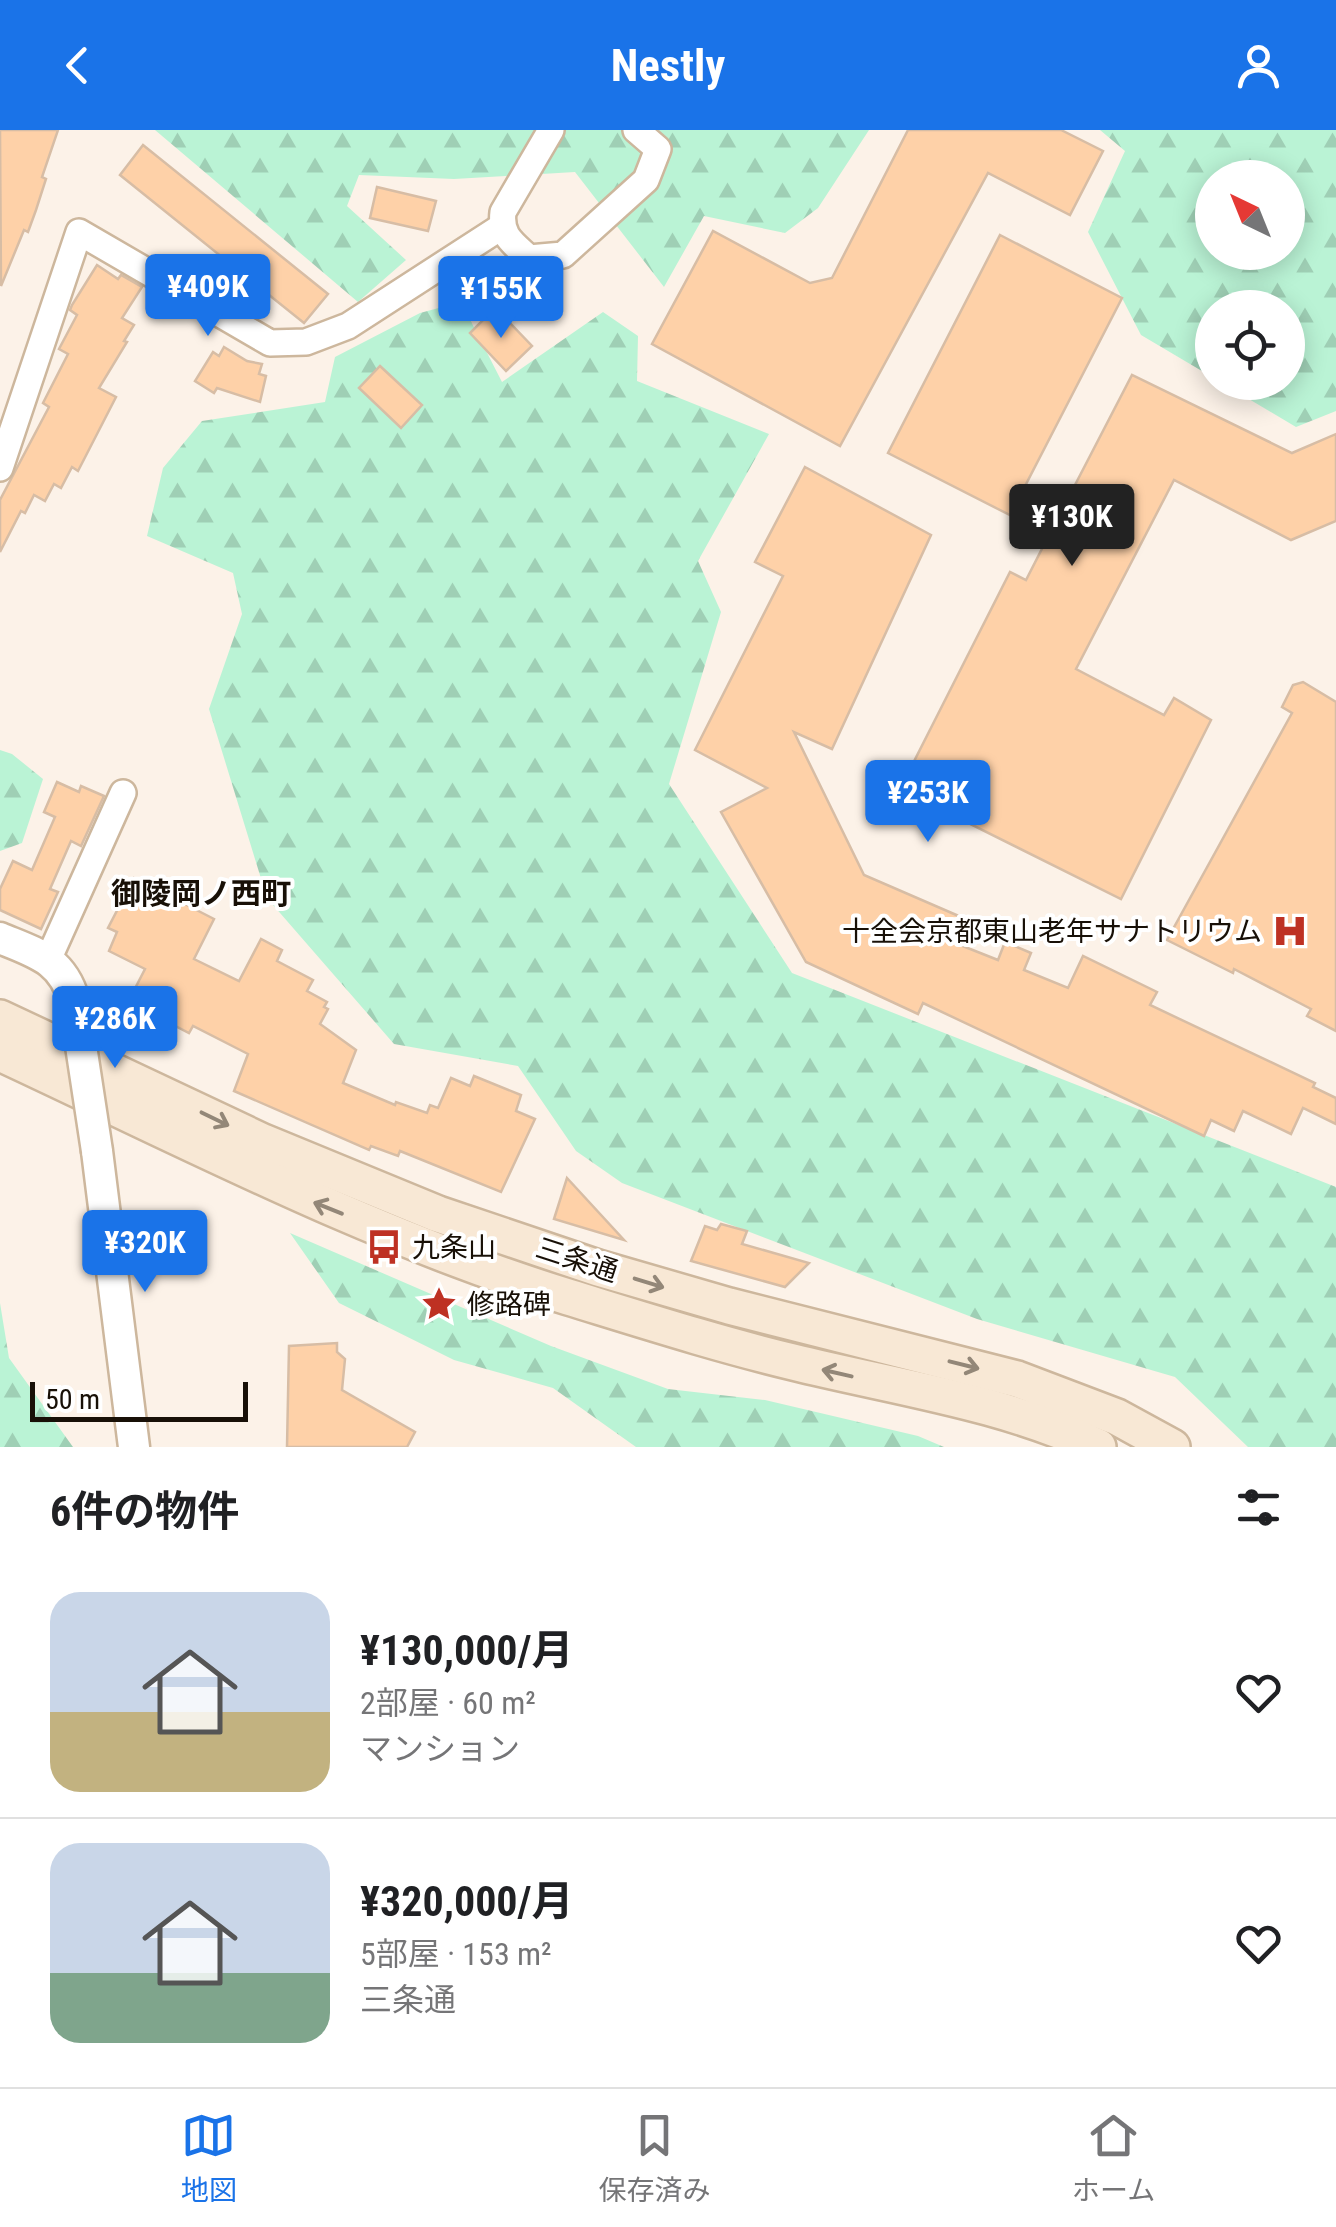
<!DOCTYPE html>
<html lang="ja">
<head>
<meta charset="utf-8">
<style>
  body { margin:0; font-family:"Roboto Condensed","Noto Sans JP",sans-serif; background:#f2f2f2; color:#202124; height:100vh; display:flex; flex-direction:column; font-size:38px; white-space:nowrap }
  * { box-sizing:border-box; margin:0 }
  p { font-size:32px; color:#757577 }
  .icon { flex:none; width:55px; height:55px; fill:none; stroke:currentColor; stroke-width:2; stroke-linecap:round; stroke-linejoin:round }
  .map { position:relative; height:1317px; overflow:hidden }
  .sheet { display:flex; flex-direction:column; background:#fff; flex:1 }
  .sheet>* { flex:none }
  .needle { width:65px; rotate:317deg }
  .fabs { position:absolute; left:1195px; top:30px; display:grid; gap:20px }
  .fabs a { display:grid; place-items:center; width:110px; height:110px; border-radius:50%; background:#fff; box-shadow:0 5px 25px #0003; font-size:50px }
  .scale { position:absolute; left:30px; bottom:25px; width:218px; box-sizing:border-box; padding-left:10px; border:5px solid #181007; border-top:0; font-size:28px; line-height:35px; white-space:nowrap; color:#181007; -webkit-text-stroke:8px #fff; paint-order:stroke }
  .price { position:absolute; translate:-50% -85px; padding:0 22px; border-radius:10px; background:#1a73e8; color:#fff; font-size:32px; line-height:65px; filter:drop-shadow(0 2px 5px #0008) }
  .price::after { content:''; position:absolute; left:50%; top:60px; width:30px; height:22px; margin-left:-15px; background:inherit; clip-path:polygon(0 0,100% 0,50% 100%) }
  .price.on { background:#222; color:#fff }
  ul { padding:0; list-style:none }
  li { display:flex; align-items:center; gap:30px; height:250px; padding:0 50px }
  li+li { border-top:2px solid #e0e0e0 }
  li span { display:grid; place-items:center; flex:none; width:280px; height:200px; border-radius:30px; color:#555 }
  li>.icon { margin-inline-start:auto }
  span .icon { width:120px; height:120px; fill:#fffc; stroke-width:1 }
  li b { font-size:42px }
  h2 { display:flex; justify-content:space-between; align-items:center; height:120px; padding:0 50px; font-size:42px }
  header { display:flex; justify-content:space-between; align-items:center; height:130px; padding:0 50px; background:#1a73e8; color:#fff; font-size:45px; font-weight:700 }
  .tab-bar { display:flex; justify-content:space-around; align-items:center; height:140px; border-top:2px solid #e0e0e0; background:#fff; font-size:28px; color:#757577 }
  .tab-bar a { display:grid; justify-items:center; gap:5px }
  .tab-bar .on { color:#1a73e8 }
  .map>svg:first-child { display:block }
  .forest { fill:url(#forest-firs); fill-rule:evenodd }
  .building { fill:#fed1a8; stroke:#d7bda5; stroke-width:2.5 }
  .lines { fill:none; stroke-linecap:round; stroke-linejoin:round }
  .minor-casing { stroke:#cdb79d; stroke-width:30 }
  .tertiary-casing { stroke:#cdb79d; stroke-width:35 }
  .secondary-casing { stroke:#cdb79d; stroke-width:40 }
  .minor { stroke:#fff; stroke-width:25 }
  .tertiary { stroke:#fff; stroke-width:30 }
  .secondary { stroke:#f8e8d5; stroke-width:35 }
  .tertiary-bridge-casing { stroke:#cdb79d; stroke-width:35; stroke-linecap:butt }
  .tertiary-bridge { stroke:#fff; stroke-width:30 }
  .oneway { stroke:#938778 }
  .labels { text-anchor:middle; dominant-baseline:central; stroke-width:8; stroke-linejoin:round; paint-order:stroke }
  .poi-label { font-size:28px; fill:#181007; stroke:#fff; text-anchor:start }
  .street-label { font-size:28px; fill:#181007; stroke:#fff }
  .neighbourhood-label { font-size:30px; font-weight:bold; fill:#181007; stroke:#fff }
</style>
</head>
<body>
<header><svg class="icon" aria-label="back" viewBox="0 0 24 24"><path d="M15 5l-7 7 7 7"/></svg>Nestly<svg class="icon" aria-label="person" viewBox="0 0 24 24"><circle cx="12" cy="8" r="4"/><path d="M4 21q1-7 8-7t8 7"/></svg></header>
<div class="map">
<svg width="1336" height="1317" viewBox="0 0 1336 1317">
  <defs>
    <pattern id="forest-firs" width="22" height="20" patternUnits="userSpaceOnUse" patternTransform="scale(2.5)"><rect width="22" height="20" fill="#baf3d5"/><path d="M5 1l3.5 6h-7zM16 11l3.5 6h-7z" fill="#9fcfb5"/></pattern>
  </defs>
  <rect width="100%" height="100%" fill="#fcf2e8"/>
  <g class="forest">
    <path d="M155,0H869L818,78L785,103L704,86L664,157L575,42L454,49L359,45L347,76L406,130L358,172Z"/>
    <path d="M1100,0H1336V281L1296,297L1222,253L1288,252V178H1212V247L1141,205L1088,102L1125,21ZM1212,48H1288V122H1212Z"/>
    <path d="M461,172L502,252L603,182L638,206L637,251L769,304L698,431L721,482L669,654L792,843L1336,1057V1317H1248L1175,1247L977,1189L622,1053L576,1021L518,936L394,914L267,768L209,579L242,484L233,443L147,406L163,338L202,291L325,272L335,227L420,183Z"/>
    <path d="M0,620L12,624L43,649L22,713L0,721Z"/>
    <path d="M290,1103L551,1216L668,1259L765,1270L918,1306L944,1317H636L553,1258L454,1230L339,1173Z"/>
    <path d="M0,1173L9,1228L73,1317H0Z"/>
  </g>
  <g class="building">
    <path d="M0,0H58L42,47L46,49L36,80L28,102L24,100L1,156Z"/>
    <path d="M908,0H1061L1103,21L1070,85L988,43L840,316L652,214L713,101L810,153L832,148Z"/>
    <path d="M143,15L328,164L304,193L120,45Z"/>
    <path d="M377,57L436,71L428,101L370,88Z"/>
    <path d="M1000,105L1122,168L1022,362L1062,380L1132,245L1292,323L1336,304V391L1291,410L1174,350L1076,539L1164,585L1174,568L1211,590L1121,769L900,659L1010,442L1026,450L1049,405L888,323Z"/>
    <path d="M97,135L118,149L121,145L142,157L122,188L134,195L124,211L127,212L99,258L116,267L78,341L72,337L61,358L54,354L45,371L34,365L25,383L21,381L0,422V370L49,277L43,273L68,224L59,219L77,185L70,180L72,175Z"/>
    <path d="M492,181L506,195L509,192L532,216L506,241L470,203Z"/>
    <path d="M224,217L247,231L262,234L259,244L266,246L260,272L217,258L214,263L195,251L213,222L219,226Z"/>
    <path d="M380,236L422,275L401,298L359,258Z"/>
    <path d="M805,337L931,405L832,619L794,602L864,745L961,787L950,811L998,830L1005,812L1031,823L1024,840L1068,858L1083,826L1157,862L1150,875L1315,953L1313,957L1336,968V994L1303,978L1291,1004L1243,981L1234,1001L1211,990L1204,1006L923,873L918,884L806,832L721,682L767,658L695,620L783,446L755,432Z"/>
    <path d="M1303,552L1336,572V901L1307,886L1311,879L1234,839L1233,843L1167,810L1292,583L1282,577L1293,555Z"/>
    <path d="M57,652L79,662L81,656L104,666L81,716L71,711L50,759L58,762L41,799L0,780V759L13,731L32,740L55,687L44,682Z"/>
    <path d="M134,748L214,789L194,829L239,851L261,809L282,820L277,831L313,850L307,861L327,872L324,877L328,879L320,894L356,920L343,953L395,975L396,972L427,983L430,975L438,978L451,948L470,956L474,946L521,965L516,981L535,989L501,1062L400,1021L398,1026L371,1016L369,1020L234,961L248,924L193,896L189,903L156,886L153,890L126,876L145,839L109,821L117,802L108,798Z"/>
    <path d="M567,1048L624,1110L554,1089Z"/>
    <path d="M721,1094L747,1101L742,1114L809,1133L785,1157L691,1131L705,1096L717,1100Z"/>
    <path d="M337,1213V1222L345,1229L342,1260L415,1302L407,1317H287L289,1216Z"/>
  </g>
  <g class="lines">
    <defs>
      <g id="minor">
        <path d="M551,0L503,82C500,106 513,113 529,128L563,125L646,50L658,19L636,0"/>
        <path d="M0,338L79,102L270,213L306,212L348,196L501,97"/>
        <path d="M48,830L123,663"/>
      </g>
      <g id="tertiary">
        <path d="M0,808C36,823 62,829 74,870"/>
        <path d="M97,1021L134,1317"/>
      </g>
      <g id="secondary">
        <path d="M0,888L263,1012L438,1084L598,1138L729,1176L1017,1249L1117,1287L1172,1317"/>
        <path d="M0,923C187,1010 370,1106 568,1167C643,1190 718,1214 793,1232C894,1257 1004,1272 1098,1317"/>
      </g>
    </defs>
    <use href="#minor" class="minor-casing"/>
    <use href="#tertiary" class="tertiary-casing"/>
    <use href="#secondary" class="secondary-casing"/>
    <use href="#minor" class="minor"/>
    <use href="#tertiary" class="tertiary"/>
    <use href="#secondary" class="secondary"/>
    <defs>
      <path id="tertiary-bridge" d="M74,870L97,1021"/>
    </defs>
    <use href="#tertiary-bridge" class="tertiary-bridge-casing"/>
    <use href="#tertiary-bridge" class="tertiary-bridge"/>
  </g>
  <defs><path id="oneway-shaft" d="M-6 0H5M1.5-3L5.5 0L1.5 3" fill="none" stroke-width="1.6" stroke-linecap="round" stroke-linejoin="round" transform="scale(2.5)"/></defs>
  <g class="oneway">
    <use href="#oneway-shaft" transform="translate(215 989) rotate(26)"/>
    <use href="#oneway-shaft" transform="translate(328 1078) rotate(-158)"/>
    <use href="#oneway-shaft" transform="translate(649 1153) rotate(17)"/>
    <use href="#oneway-shaft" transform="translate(964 1235) rotate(14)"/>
    <use href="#oneway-shaft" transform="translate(837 1243) rotate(-167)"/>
  </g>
  <defs>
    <symbol id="hospital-bare" viewBox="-9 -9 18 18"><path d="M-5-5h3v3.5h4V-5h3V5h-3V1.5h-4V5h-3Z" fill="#be3123" stroke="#fff" stroke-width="2.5" paint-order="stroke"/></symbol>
    <symbol id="bus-bare" viewBox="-9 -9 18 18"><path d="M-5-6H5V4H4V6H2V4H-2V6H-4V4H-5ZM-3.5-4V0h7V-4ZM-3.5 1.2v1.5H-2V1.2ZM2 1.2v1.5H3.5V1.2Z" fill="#be3123" stroke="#fff" stroke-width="2.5" paint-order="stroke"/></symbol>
    <symbol id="sight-bare" viewBox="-9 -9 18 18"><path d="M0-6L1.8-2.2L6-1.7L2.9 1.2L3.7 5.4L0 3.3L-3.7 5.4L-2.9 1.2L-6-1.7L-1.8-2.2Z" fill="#be3123" stroke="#fff" stroke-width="2.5" paint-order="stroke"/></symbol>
  </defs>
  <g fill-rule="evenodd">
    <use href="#hospital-bare" x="1265" y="776" width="50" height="50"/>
    <use href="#bus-bare" x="359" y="1092" width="50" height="50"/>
    <use href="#sight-bare" x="414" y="1149" width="50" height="50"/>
  </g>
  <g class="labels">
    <g class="poi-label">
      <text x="1262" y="801" text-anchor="end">十全会京都東山老年サナトリウム</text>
      <text x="412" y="1117">九条山</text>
      <text x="467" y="1174">修路碑</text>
    </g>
    <g class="street-label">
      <text transform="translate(577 1130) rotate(18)">三条通</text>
    </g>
    <g class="neighbourhood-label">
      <text x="201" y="763">御陵岡ノ西町</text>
    </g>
  </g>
</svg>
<div class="fabs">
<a><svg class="needle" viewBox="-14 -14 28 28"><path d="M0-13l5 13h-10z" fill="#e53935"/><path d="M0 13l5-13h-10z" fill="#757577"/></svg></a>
<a><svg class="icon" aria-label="locate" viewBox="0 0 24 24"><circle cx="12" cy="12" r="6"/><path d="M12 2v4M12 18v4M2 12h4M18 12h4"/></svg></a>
</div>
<div class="scale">50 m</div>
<b class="price" style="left:208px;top:209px">¥409K</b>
<b class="price" style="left:501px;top:211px">¥155K</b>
<b class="price on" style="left:1072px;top:439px">¥130K</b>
<b class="price" style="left:928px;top:715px">¥253K</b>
<b class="price" style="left:115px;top:941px">¥286K</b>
<b class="price" style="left:145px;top:1165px">¥320K</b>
</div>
<section class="sheet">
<h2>6件の物件<svg class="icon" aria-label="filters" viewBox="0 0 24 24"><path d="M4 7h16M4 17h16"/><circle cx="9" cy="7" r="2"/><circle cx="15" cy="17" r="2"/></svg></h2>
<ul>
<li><span style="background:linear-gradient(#c9d6e8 60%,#c2b280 0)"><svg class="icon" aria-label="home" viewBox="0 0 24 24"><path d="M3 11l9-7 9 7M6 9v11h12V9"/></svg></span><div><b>¥130,000/月</b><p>2部屋 · 60 m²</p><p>マンション</p></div><svg class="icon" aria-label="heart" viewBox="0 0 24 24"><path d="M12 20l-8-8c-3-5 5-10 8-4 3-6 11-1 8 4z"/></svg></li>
<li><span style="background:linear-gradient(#c9d6e8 65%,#7fa58c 0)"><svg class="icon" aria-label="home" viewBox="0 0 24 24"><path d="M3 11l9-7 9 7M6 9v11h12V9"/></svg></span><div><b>¥320,000/月</b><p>5部屋 · 153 m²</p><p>三条通</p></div><svg class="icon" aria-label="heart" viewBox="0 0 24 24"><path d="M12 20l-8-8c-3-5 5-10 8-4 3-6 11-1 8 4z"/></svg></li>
</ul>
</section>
<nav class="tab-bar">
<a class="on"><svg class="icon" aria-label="map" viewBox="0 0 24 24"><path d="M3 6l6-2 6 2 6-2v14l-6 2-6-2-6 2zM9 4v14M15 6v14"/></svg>地図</a>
<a><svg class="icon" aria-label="saved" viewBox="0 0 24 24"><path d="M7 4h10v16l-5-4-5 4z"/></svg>保存済み</a>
<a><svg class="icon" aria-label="home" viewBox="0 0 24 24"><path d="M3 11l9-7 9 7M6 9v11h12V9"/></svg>ホーム</a>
</nav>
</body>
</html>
